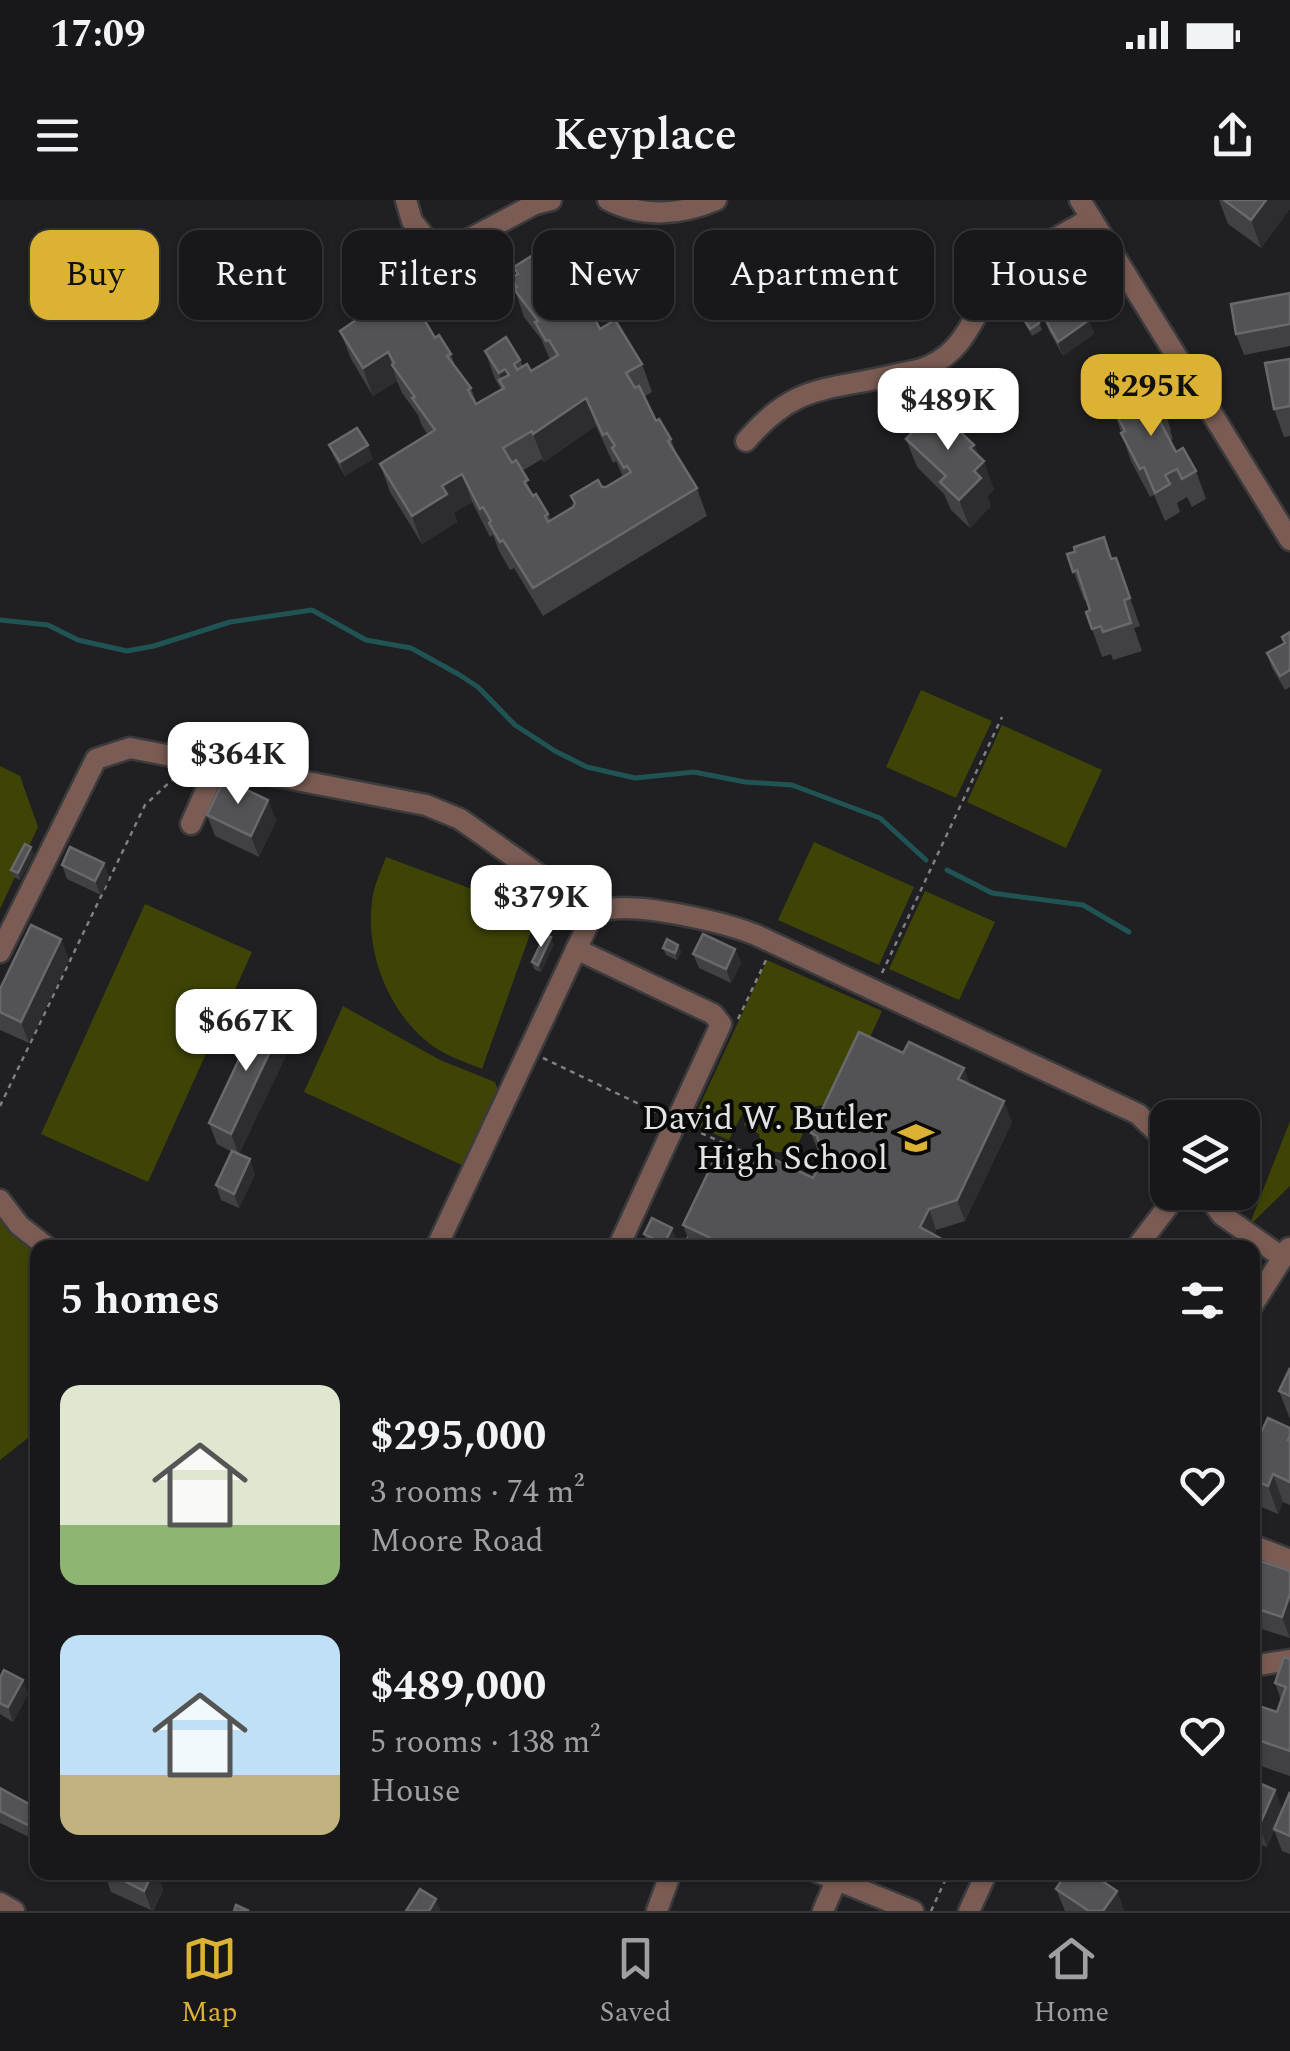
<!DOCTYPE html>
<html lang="en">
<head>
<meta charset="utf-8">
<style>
  body { margin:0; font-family:Spectral,serif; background:#212022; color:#f1f3f6; height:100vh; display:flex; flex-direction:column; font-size:38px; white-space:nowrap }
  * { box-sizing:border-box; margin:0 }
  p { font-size:32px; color:#9f9fa2 }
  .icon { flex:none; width:55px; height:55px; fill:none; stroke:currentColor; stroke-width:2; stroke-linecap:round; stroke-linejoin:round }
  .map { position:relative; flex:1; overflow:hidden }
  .drawer { position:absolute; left:30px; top:1040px; width:1230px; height:640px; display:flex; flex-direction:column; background:#181719; border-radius:20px; box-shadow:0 2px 8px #0004,0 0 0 2px #363638 }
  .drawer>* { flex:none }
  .banner { position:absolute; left:30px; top:30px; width:1230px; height:90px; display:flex; gap:20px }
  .buttons { position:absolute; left:1150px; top:900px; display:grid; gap:20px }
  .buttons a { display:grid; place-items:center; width:110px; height:110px; border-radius:20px; background:#181719; box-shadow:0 2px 8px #0004,0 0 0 2px #363638; font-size:50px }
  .price { position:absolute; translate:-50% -85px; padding:0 22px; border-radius:20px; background:#fff; color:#222; font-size:32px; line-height:65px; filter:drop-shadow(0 2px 5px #0008) }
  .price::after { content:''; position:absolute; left:50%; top:60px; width:30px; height:22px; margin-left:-15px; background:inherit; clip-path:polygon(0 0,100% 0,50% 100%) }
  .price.on { background:#dbb233; color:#111 }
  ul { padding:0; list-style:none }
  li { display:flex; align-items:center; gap:30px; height:250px; padding:0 30px }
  li span { display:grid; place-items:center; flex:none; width:280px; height:200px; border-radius:20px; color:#555 }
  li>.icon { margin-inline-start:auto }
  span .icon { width:120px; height:120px; fill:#fffc; stroke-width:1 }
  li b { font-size:42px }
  h2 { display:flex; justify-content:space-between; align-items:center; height:120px; padding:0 30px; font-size:42px }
  .pill { padding:0 35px; border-radius:20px; background:#181719; box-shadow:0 2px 8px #0004,0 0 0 2px #363638; font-size:35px; line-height:90px }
  .pill.on { background:#dbb233; color:#111 }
  .status { display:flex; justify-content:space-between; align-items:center; height:70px; padding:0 50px; background:#181719; direction:ltr }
  .status svg { height:28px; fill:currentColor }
  header { display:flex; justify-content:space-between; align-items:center; height:130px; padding:0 30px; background:#181719; font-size:45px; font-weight:600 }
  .dock { display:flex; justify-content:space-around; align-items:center; height:140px; border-top:2px solid #363638; background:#181719; font-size:28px; color:#9f9fa2 }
  .dock a { display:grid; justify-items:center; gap:5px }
  .dock .on { color:#dbb233 }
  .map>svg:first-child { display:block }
  .green { fill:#3f4406 }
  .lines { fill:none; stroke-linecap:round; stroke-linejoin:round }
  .stream { stroke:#205354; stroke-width:5 }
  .minor-casing { stroke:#3b3a3c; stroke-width:25 }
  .path { stroke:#807f81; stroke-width:2.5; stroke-dasharray:5 5; stroke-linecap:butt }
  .minor { stroke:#7a5c54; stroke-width:20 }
  .wall { fill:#414043; fill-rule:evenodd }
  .shaded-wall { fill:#2d2c2e }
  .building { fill:#535254; stroke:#69686b; stroke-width:2.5; fill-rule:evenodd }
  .labels { text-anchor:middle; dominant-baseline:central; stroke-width:8; stroke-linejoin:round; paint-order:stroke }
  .poi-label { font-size:35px; fill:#e3e2e4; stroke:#09090a; text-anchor:end }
</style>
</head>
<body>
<div class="status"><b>17:09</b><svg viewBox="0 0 49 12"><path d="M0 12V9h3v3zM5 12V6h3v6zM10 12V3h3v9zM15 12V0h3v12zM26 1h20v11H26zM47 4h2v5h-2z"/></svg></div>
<header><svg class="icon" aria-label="menu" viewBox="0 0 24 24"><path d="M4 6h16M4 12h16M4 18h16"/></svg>Keyplace<svg class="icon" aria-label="share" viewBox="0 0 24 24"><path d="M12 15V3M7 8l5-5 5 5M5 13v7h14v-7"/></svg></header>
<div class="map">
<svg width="1290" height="1711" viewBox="0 0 1290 1711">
  <rect width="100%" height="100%" fill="#201f21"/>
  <g class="green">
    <path d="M921,490L992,521L956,598L886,567Z"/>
    <path d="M1002,525L1102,570L1066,648L967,602Z"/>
    <path d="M0,566L20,576L38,627L0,709Z"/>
    <path d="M814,642L914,687L879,765L778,720Z"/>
    <path d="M386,657L528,710L534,723L482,869C468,863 452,858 439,850C392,821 365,756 372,702C373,687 381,671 386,657Z"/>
    <path d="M925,691L995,722L959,800L889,769Z"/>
    <path d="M145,704L252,752L148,982L41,934Z"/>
    <path d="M767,760L882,811L841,901L804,909L800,915C816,952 763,967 759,934L744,925L747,917L742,914L729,940L691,924Z"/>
    <path d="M343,806L440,860L495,882L498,890L464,966L304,892Z"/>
    <path d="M1290,921V986L1249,1026Z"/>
    <path d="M0,1013L21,1042L38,1052L37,1231L0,1260Z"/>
  </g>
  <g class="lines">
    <g class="stream">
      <path d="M0,420L48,425L78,440L127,451L154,446L230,422L312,410L366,440L411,448L458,474L478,487L515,525L555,551L587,567L635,578L694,572L745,582L792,585L880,618L926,660"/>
      <path d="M947,670L992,693L1083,705L1129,732"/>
    </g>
    <defs>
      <g id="minor">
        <path d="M406,0L412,21L439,55L535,4L551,0"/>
        <path d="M608,0C642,18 681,15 716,0"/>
        <path d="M1080,0L1290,340"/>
        <path d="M746,241C795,183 827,191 894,175C906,172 920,171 931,165C967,148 974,112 997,83C1020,55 1060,37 1091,18"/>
        <path d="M191,624L217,565"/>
        <path d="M576,749L713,814L721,824L618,1048"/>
        <path d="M0,752L96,559L130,548L426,605L460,619L596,715"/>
        <path d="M1205,992L1222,1015L1282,1057"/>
        <path d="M0,1000L19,1025L48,1048"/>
        <path d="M436,1048L590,720C596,715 602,710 610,709C644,704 724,722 756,735L1138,914L1168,943"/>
        <path d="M1136,1048L1179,992"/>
        <path d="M1252,1106L1289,1048"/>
        <path d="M1252,1345L1290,1360"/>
        <path d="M1252,1466L1290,1460"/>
        <path d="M817,1672L913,1711"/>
        <path d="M0,1703L14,1711"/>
        <path d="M657,1711L671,1672"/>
        <path d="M823,1711L836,1681"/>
        <path d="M969,1711L987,1672"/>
      </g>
    </defs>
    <use href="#minor" class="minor-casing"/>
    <g class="path">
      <path d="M1021,91L1049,116"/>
      <path d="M1078,105H1090L1099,116L1121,102"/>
      <path d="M882,773L1002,517"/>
      <path d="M738,819L767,758"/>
      <path d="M543,858L658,913"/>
      <path d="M0,906L145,605L172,580L190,579"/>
      <path d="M692,929L753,956"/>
      <path d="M684,1048L689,1035"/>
      <path d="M931,1711L949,1672"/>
    </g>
    <use href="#minor" class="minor"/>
  </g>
  <g class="wall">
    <path d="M1219,0H1290V9L1261,48L1228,24Z"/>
    <path d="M545,58L558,62L573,79L579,95L600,129L642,164L652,192L644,197L656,221L671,239L677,256L697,288L707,316L543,416L514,368L510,370L499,351L493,335L490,337L472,302L454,313L457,322L422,344L390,292L380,264L428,235L422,226L418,215L402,193L397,181L373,196L351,159L340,131L371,110L368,103L398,93L451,154L456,168L471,188L477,204L501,189L495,179L485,151L520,160L523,166L531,171L550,160L541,139L524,117L511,78L517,75L514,67ZM596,226L613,263L616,261L623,277L606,287L571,296L574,305L573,307L551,320L548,314L533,296L522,271L542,259L544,262Z"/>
    <path d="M1290,93V146L1244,155L1236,134Z"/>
    <path d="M1057,109L1089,120L1094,134L1063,156L1049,131L1044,117Z"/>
    <path d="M1018,110L1039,123L1042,130L1032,136Z"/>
    <path d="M1290,159V236L1284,237L1274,209Z"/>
    <path d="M1133,195L1161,202L1171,230L1170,231L1173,239L1170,240L1176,252L1196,271L1206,299L1192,307L1187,297L1177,303L1180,312L1165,321L1154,295L1150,297L1131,261L1112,206L1129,204L1135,201Z"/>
    <path d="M950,220L953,227L974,245L994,289L987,296L991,306L970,328L951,310L944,294L917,267L906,239Z"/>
    <path d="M329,245L373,259L345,276L335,259Z"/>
    <path d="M1067,354L1112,359L1116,358L1140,426L1134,428L1142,451L1113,460L1111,454L1102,457L1086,412L1090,410L1086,399L1084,400Z"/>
    <path d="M1290,432V487L1285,490L1272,468L1267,453L1284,443L1282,437Z"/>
    <path d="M268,600L276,621L259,657L215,636L207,615Z"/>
    <path d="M34,654L20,680L14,677L11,670Z"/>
    <path d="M104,663L109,678L101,695L67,679L62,665Z"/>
    <path d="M495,674L530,682L528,689L498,681Z"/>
    <path d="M61,739L69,760L29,843L0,830V789Z"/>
    <path d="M554,744L541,772L534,769L532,762Z"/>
    <path d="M678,745L681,752L677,760L666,755L663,748Z"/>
    <path d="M735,749L741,763L731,783L699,768L693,754Z"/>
    <path d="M282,826L290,847L239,954L255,974L239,1008L221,1000L216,985L232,952L217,944L209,923Z"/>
    <path d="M903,853L964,868L970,885L1012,922L965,1021L936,1030L934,1035L958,1048L691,1046L683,1025L747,966L813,978L823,957L819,954L811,933Z"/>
    <path d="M644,1034L678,1042L675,1048H632L649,1046Z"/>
    <path d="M1290,1168V1219L1279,1191Z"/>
    <path d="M1290,1228V1305L1283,1302L1278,1314L1252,1303V1251Z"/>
    <path d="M1252,1358L1290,1371V1438L1252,1426Z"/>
    <path d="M1290,1459V1576L1258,1565L1252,1548V1525L1277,1512L1281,1500L1275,1483Z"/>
    <path d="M0,1478L23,1480L28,1494L13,1522L0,1514Z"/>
    <path d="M1252,1580L1275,1590L1282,1610L1290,1592V1654L1282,1651L1274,1630L1267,1647L1252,1641Z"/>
    <path d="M0,1588L38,1609V1636L35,1640L0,1623Z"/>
    <path d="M104,1672H157L163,1690L153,1711L111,1692Z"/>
    <path d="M1056,1689L1117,1691L1124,1711H1065Z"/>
  </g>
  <g class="shaded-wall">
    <path d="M1266,0H1290V9L1261,48L1251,20Z"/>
    <path d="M1089,120L1094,134L1063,156L1058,142Z"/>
    <path d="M388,152L397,181L373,196L363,168Z"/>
    <path d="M505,169L516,197L509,201L499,173Z"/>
    <path d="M586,198L596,226L544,262L533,234Z"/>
    <path d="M950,220L960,248L940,230Z"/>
    <path d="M368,245L373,259L345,276L340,262Z"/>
    <path d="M974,245L981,264L984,261L994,289L987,296L991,306L970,328L959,300L974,271L970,248Z"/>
    <path d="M462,274L472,302L454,313L457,322L422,344L412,316L442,286Z"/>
    <path d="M268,600L276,621L259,657L251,636Z"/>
    <path d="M31,647L34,654L20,680L18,673Z"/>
    <path d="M104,663L109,678L101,695L95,681Z"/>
    <path d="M551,737L554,744L541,772L538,765Z"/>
    <path d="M61,739L69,760L29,843L21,822Z"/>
    <path d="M678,745L681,752L677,760L675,753Z"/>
    <path d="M735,749L741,763L731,783L726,769Z"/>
    <path d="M282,826L290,847L239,955L231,934Z"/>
    <path d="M964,868L972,889L958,879Z"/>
    <path d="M1004,901L1012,922L965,1021L957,1000Z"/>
    <path d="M250,959L255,974L239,1008L234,994Z"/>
    <path d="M929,1009L936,1030L928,1048L920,1027Z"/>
    <path d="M672,1028L678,1042L675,1048H666L664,1044Z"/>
    <path d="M1273,1274L1283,1302L1278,1314L1268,1286Z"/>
    <path d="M1290,1394V1438L1282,1417Z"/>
    <path d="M23,1480L28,1494L13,1522L8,1507Z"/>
    <path d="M1275,1590L1283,1611L1267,1647L1259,1626Z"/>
    <path d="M38,1612V1636L35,1640L30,1626Z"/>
    <path d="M153,1672H157L163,1690L152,1711L144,1691Z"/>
    <path d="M1117,1691L1124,1711H1103Z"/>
    <path d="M436,1699L441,1711H429Z"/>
  </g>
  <g class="building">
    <path d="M1224,0H1266L1251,20Z"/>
    <path d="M541,50L545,58L552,53L558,62L561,60L573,79L570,81L579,95L582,94L600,129L615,120L642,164L626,173L635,188L639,186L656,221L659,219L671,239L668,241L697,288L533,388L503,340L500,342L489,323L491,321L483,307L480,309L462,274L442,286L447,294L412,316L380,264L435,230L412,198L415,197L392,165L394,163L388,152L363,168L340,131L372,109L368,103L394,87L398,93L406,89L435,138L439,135L451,154L447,156L471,188L468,190L476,204L504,188L499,180L509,175L505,169L499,173L485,151L506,137L520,160L514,164L517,170L527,164L531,171L558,155L549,140L546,141L535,122L538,121L514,89L517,87L511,78L518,74L514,67ZM586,198L603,235L607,233L615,246L612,248L624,268L627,266L631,272L606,287H602L598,280L571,296L575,303L573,307L548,322L545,316L548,314L536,294L533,296L524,282L528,280L516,260L512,263L503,248L532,231L533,234Z"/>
    <path d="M1290,93V124L1236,134L1231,104Z"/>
    <path d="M1069,98L1071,101L1075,98L1089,120L1058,142L1044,117L1058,109L1056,106Z"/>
    <path d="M1028,104L1039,123L1030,129L1018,110Z"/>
    <path d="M1290,159V206L1274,209L1265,163Z"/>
    <path d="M1152,185L1161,202L1159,204L1163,211L1156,214L1176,252L1183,248L1196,271L1182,279L1177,269L1165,275L1170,284L1155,293L1144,267L1140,269L1121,233L1125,231L1112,206L1126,198L1129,204L1136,201L1133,195Z"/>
    <path d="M937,207L950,220L940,230L945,235L954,226L974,245L970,248L984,261L974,271L981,278L959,300L940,282L946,276L906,239Z"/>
    <path d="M357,228L368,245L340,262L329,245Z"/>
    <path d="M1104,337L1111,359L1116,358L1130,398L1124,400L1131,423L1103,432L1101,426L1092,429L1086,412L1090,410L1077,370L1073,372L1067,354L1075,352L1074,347Z"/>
    <path d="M1290,432V470L1280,476L1267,453L1285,443L1282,437Z"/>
    <path d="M224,579L268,600L251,636L207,615Z"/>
    <path d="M25,644L31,647L18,673L11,670Z"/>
    <path d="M70,647L104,663L95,681L62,665Z"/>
    <path d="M497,667L527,675L525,681L495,674Z"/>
    <path d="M31,725L61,739L21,822L0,812V789Z"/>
    <path d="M703,734L735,749L726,769L693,754Z"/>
    <path d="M545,735L551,737L538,765L532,762Z"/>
    <path d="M667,739L678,745L675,753L663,748Z"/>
    <path d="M260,815L282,826L231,934L209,923Z"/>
    <path d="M859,832L903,853L909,842L964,868L958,879L1004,901L957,1000L929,1009L920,1027L958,1048H709L713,1039L683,1025L718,952L747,966L755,950L813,978L823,957L817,936L811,933Z"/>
    <path d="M232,951L250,959L234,994L216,985Z"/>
    <path d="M652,1018L672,1028L664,1044L644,1034Z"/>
    <path d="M636,1040L651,1048H632Z"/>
    <path d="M1290,1168V1196L1279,1191Z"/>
    <path d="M1268,1218L1290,1228V1236L1288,1240L1290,1241V1282L1273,1274L1268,1286L1252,1279V1251Z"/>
    <path d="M1252,1358L1290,1371V1394L1282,1417L1252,1407Z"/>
    <path d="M1284,1457L1290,1459V1551L1252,1538V1525L1259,1506L1277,1512L1286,1487L1275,1483Z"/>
    <path d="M4,1470L23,1480L8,1507L0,1503V1478Z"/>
    <path d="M1252,1580L1275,1590L1259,1626L1252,1623Z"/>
    <path d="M0,1588L38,1609V1612L30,1626L0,1611Z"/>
    <path d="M1290,1592V1636L1274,1629Z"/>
    <path d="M107,1672H153L144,1691Z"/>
    <path d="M1067,1672H1089L1117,1691L1103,1711H1089L1056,1689Z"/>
    <path d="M420,1689L436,1699L429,1711H406Z"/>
    <path d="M236,1705L249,1711H234Z"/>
  </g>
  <defs>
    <symbol id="school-bare" viewBox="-9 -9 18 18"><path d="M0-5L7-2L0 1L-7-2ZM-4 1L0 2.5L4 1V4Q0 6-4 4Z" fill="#dbb233" stroke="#09090a" stroke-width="2.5" paint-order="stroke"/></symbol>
  </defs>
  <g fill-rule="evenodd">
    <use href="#school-bare" x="891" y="913" width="50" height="50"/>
  </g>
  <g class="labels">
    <g class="poi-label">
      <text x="888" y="918">David W. Butler<tspan x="888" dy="40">High School</tspan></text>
    </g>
  </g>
</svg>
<div class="buttons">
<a><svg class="icon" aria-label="layers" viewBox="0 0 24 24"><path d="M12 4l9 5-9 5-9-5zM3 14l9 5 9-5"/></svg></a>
</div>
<b class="price on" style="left:1151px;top:239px">$295K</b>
<b class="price" style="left:948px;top:253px">$489K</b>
<b class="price" style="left:238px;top:607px">$364K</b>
<b class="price" style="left:541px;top:750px">$379K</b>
<b class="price" style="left:246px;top:874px">$667K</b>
<div class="banner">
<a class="pill on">Buy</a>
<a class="pill">Rent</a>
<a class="pill">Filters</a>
<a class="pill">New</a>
<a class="pill">Apartment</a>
<a class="pill">House</a>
</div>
<section class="drawer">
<h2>5 homes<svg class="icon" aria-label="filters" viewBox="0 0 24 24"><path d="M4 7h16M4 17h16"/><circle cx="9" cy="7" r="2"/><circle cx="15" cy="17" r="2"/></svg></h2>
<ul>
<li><span style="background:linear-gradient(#dfe7d0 70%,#8fb573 0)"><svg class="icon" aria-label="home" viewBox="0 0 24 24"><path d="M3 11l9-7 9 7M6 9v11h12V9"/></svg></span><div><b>$295,000</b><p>3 rooms · 74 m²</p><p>Moore Road</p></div><svg class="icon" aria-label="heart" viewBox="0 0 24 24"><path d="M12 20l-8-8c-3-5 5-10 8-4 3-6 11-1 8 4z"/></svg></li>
<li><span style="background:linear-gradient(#bfe0f5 70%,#c2b280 0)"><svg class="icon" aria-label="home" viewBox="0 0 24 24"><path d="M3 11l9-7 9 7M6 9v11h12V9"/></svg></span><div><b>$489,000</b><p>5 rooms · 138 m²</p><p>House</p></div><svg class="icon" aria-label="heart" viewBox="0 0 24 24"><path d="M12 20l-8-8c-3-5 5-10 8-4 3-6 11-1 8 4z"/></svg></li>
</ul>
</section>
</div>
<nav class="dock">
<a class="on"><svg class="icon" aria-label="map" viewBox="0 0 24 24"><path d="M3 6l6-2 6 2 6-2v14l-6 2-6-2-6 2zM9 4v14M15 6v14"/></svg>Map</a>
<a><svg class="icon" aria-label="saved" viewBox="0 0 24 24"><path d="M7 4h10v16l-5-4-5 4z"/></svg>Saved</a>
<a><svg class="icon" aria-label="home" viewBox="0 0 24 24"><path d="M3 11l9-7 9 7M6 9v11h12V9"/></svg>Home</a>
</nav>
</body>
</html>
